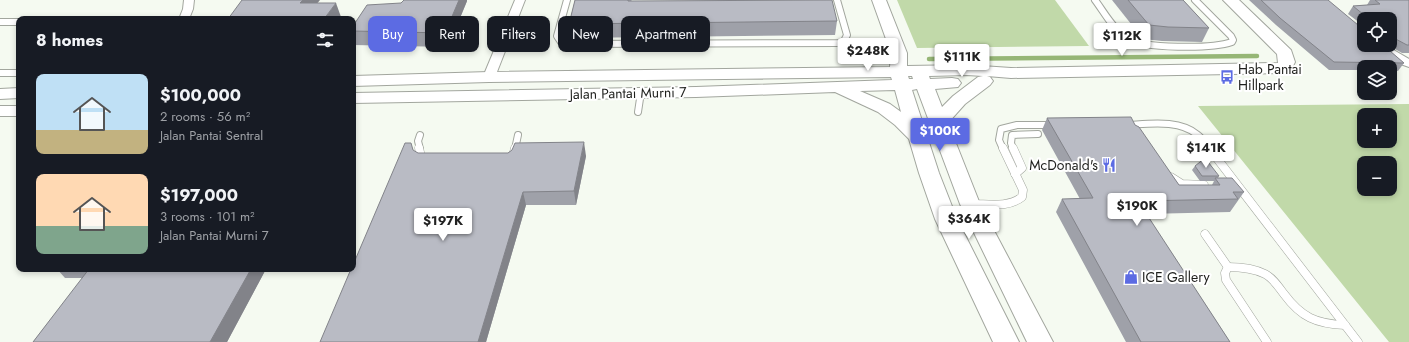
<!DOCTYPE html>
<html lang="en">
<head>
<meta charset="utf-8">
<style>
  body { margin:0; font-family:Jost,sans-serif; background:#242831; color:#f1f3f6; height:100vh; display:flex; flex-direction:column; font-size:15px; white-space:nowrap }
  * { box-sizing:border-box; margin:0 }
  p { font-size:13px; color:#9ea1a6 }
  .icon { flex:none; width:22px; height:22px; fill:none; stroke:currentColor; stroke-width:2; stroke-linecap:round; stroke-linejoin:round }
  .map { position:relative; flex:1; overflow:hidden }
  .sheet { position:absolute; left:16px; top:16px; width:340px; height:256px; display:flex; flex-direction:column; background:#171b24; border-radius:8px; box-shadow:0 2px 6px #0003 }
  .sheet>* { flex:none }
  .guide { position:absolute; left:368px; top:16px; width:380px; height:36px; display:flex; gap:8px }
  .tools { position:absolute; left:1357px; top:12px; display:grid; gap:8px }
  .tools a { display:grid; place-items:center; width:40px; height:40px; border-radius:8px; background:#171b24; box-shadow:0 2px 6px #0003; font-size:20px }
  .price { position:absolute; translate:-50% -34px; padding:0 9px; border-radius:4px; background:#fff; color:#222; font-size:13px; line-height:26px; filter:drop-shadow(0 1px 2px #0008) }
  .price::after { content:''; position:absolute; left:50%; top:24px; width:12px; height:9px; margin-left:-6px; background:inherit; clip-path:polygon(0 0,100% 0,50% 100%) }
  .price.active { background:#5c6be3; color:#fff }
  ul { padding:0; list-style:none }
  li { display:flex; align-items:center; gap:12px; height:100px; padding:0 20px }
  li span { display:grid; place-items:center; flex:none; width:112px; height:80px; border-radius:8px; color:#555 }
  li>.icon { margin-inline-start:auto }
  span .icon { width:48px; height:48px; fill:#fffc; stroke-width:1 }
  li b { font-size:17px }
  h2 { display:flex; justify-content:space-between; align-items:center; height:48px; padding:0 20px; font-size:17px }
  .pill { padding:0 14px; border-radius:8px; background:#171b24; box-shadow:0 2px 6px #0003; font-size:14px; line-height:36px }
  .pill.active { background:#5c6be3; color:#fff }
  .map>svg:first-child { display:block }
  .green { fill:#c1d9a9; fill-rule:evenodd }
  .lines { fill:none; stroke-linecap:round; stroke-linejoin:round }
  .stream { stroke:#96b676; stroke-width:4.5 }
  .lane-far1-casing { stroke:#a2a69e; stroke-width:8 }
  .lane-casing { stroke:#a2a69e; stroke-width:9 }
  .street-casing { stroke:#a2a69e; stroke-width:2 }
  .secondary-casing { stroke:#a2a69e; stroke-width:2 }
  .lane-far1 { stroke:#fff; stroke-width:6 }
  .lane { stroke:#fff; stroke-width:8 }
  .street { fill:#fff; fill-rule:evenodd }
  .secondary { fill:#fff; fill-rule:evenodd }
  .wall { fill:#9fa1a9 }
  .shaded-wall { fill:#828389 }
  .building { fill:#b9bbc4; stroke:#828389 }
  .labels { text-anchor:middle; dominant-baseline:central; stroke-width:4; stroke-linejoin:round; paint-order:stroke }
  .poi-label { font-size:14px; fill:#1e1f1c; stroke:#fff; text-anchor:start }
  .street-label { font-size:14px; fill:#1e1f1c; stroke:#fff }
</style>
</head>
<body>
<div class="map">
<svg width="1409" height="342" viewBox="0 0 1409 342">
  <rect width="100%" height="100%" fill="#f5faf1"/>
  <g class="green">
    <path d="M897,0H1055L1089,46L917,48Z"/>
    <path d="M1409,104V342H1389L1198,106ZM1364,115H1390V141H1364ZM1364,163H1390V189H1364Z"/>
  </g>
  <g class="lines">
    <path class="stream" d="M929,59L1257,56"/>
    <defs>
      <g id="lane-far1">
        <path d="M567,0L557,36L561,42L571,44L839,43L844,41L847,35L837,0"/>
        <path d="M1095,0C1104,12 1113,29 1126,38C1143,49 1212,49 1232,42L1233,40L1231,36L1195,0"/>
        <path d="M0,22H19"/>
        <path d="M0,73H19"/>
        <path d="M638,112L641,92"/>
        <path d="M1126,125C1149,124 1179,119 1198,135C1203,139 1207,145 1210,149"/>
        <path d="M420,149L418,141L420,135"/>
        <path d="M515,149L518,135"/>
        <path d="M1003,149L999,140L1001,129L1017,125H1052"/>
        <path d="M1013,149L1011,143L1012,135L1038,134"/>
      </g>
      <g id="lane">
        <path d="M419,148L422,161"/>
        <path d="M1013,148L1022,168L1015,174"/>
        <path d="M1209,148L1358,342"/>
        <path d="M514,152L515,148"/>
        <path d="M1171,177L1182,184L1204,185"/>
        <path d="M972,204C989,204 1008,208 1022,197L1023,190L1003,148"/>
        <path d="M1205,234L1228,267"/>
        <path d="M1228,267C1241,267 1253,268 1265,274C1273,278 1278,286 1284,294C1301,317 1316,324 1345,325"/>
        <path d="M1228,267L1225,273L1226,280L1267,342"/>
      </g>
      <g id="street">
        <path d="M184,0H194L193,9L189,19H179L183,9Z"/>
        <path d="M515,0H525L495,77L493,80H485L483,77Z"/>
        <path d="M1372,45H1385L1409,59V67L1392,61Z"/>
      </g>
      <g id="secondary">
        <path d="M872,0H886L907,53V66L967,65L1011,68L1278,63L1277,54L1223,0H1239L1291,50L1295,62L1291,70L1279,73L1011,78L987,76L990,77L993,81L990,85L965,104L948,123L980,204L1053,342H1027L960,204L917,89L912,90L939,173L957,219L1019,342H993L935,219L919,173L909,139L895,125L878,112L835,92L696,97L353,103V93L696,87L892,80L891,77L489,82L353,86V76L489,72L890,67L891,53ZM967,75L983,76L978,77L953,96L942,107L935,89L958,87L961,83L958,79L952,78L930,79L929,76ZM908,76H912L913,79H909ZM895,90L901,112L890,104L860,91Z"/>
        <path d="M19,88V98L0,99V89Z"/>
        <rect x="0" y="106" width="19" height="10"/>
      </g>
    </defs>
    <use href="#lane-far1" class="lane-far1-casing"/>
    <use href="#lane" class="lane-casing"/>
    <use href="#street" class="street-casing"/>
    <use href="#secondary" class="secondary-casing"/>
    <use href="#lane-far1" class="lane-far1"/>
    <use href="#lane" class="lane"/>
    <use href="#street" class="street"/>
    <use href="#secondary" class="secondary"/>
  </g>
  <g class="wall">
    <path d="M404,0H467V1L448,47L354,45L353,41V26L401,3Z"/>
    <path d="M575,0H632L631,1L837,21L835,35L571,38L569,24Z"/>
    <path d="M1112,0H1183L1209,28L1202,42L1162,41L1143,39Z"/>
    <path d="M1249,0H1328L1364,45H1385L1384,47L1404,63L1398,71L1390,70V67H1364V70H1329L1276,25Z"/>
    <path d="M1370,0H1409V53H1402L1388,45H1390V19H1364V26L1348,14L1353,6L1367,5Z"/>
    <path d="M1047,118L1135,125L1179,185H1212L1214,181H1200L1192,170L1195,166L1219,176L1218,178L1244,192L1230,212L1146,214L1230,342H1126L1056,212L1062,199H1080L1042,130Z"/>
    <path d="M512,150L586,156L576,205H526L486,342H320L414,151L418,153H508Z"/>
    <path d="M57,269H266L227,342H33L83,278H65Z"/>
  </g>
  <g class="shaded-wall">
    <path d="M303,0H320L306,17L300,3Z"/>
    <path d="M459,0H467V1L448,47L445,33Z"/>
    <path d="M336,3L341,17L340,19H324Z"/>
    <path d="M584,142L586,156L576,205L574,191Z"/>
    <path d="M523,192L526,205L486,342H478Z"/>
    <path d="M251,269H266L227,342H210Z"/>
  </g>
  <g class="building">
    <path d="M242,0H303L300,3H336L324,19H228Z"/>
    <path d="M404,0H459L445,33L353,31V26L367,5L401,3Z"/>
    <path d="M575,0H628V1L832,0L837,21L569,24Z"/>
    <path d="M1128,0H1183L1209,28L1168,27L1149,25Z"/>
    <path d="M1261,0H1328L1364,30V45H1385H1383L1404,63L1334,62L1280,18Z"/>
    <path d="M1375,0H1409V45H1407L1390,36V19H1369L1353,6L1380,4Z"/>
    <path d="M1131,117L1135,125L1139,127L1179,185H1220L1215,178H1232L1244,192H1233L1238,199L1138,201L1230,342H1141L1062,199L1093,198L1047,118Z"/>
    <path d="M584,142L574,191L523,192L478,342H320L351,269H353V265L405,143H411L413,150L418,153H508L512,150L515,143Z"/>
    <path d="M1205,158L1219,176H1202L1195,166Z"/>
    <path d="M89,269H251L210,342H33Z"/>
  </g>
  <defs>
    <symbol id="bus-bare" viewBox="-9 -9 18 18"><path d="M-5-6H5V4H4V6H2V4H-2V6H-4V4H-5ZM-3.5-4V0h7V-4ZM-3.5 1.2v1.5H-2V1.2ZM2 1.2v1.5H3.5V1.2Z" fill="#5c6be3" stroke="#fff" stroke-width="2.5" paint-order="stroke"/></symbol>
    <symbol id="restaurant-bare" viewBox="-9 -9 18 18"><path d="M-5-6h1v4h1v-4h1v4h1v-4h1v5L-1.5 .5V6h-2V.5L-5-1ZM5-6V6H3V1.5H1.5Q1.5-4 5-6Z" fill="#5c6be3" stroke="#fff" stroke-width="2.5" paint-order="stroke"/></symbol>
    <symbol id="shop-bare" viewBox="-9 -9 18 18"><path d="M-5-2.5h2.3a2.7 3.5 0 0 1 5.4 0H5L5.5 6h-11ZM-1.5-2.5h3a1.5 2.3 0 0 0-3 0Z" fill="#5c6be3" stroke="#fff" stroke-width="2.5" paint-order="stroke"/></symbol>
  </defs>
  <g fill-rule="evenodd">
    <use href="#bus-bare" x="1217" y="67" width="20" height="20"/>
    <use href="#restaurant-bare" x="1099" y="155" width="20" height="20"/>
    <use href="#shop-bare" x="1121" y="267" width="20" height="20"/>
  </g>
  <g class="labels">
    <g class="poi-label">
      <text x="1238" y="69">Hab Pantai<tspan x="1238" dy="16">Hillpark</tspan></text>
      <text x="1098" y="165" text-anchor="end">McDonald's</text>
      <text x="1142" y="277">ICE Gallery</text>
    </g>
    <g class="street-label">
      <text transform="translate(628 93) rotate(-1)">Jalan Pantai Murni 7</text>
    </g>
  </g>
</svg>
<div class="tools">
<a><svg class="icon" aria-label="locate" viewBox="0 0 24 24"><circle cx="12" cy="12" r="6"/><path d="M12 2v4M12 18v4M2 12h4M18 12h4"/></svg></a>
<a><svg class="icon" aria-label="layers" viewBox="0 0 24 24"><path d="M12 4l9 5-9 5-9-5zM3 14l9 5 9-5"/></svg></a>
<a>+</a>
<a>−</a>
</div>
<b class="price" style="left:1122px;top:57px">$112K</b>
<b class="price" style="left:868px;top:72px">$248K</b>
<b class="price" style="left:962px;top:78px">$111K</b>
<b class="price active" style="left:940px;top:152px">$100K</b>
<b class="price" style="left:1206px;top:169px">$141K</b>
<b class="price" style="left:1137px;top:227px">$190K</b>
<b class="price" style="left:969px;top:240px">$364K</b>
<b class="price" style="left:443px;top:242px">$197K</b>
<div class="guide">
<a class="pill active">Buy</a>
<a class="pill">Rent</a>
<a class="pill">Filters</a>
<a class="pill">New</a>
<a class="pill">Apartment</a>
</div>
<section class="sheet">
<h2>8 homes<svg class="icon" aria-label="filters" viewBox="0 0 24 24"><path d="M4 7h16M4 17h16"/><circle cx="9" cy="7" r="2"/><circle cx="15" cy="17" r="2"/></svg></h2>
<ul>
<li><span style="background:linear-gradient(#bfe0f5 70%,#c2b280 0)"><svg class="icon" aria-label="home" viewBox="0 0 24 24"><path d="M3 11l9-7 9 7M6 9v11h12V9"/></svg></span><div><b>$100,000</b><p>2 rooms · 56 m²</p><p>Jalan Pantai Sentral</p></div></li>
<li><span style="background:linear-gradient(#ffd9b3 65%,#7fa58c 0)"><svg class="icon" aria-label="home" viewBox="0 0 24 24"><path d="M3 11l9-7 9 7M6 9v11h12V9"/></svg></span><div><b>$197,000</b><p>3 rooms · 101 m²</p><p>Jalan Pantai Murni 7</p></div></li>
</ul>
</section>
</div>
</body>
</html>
